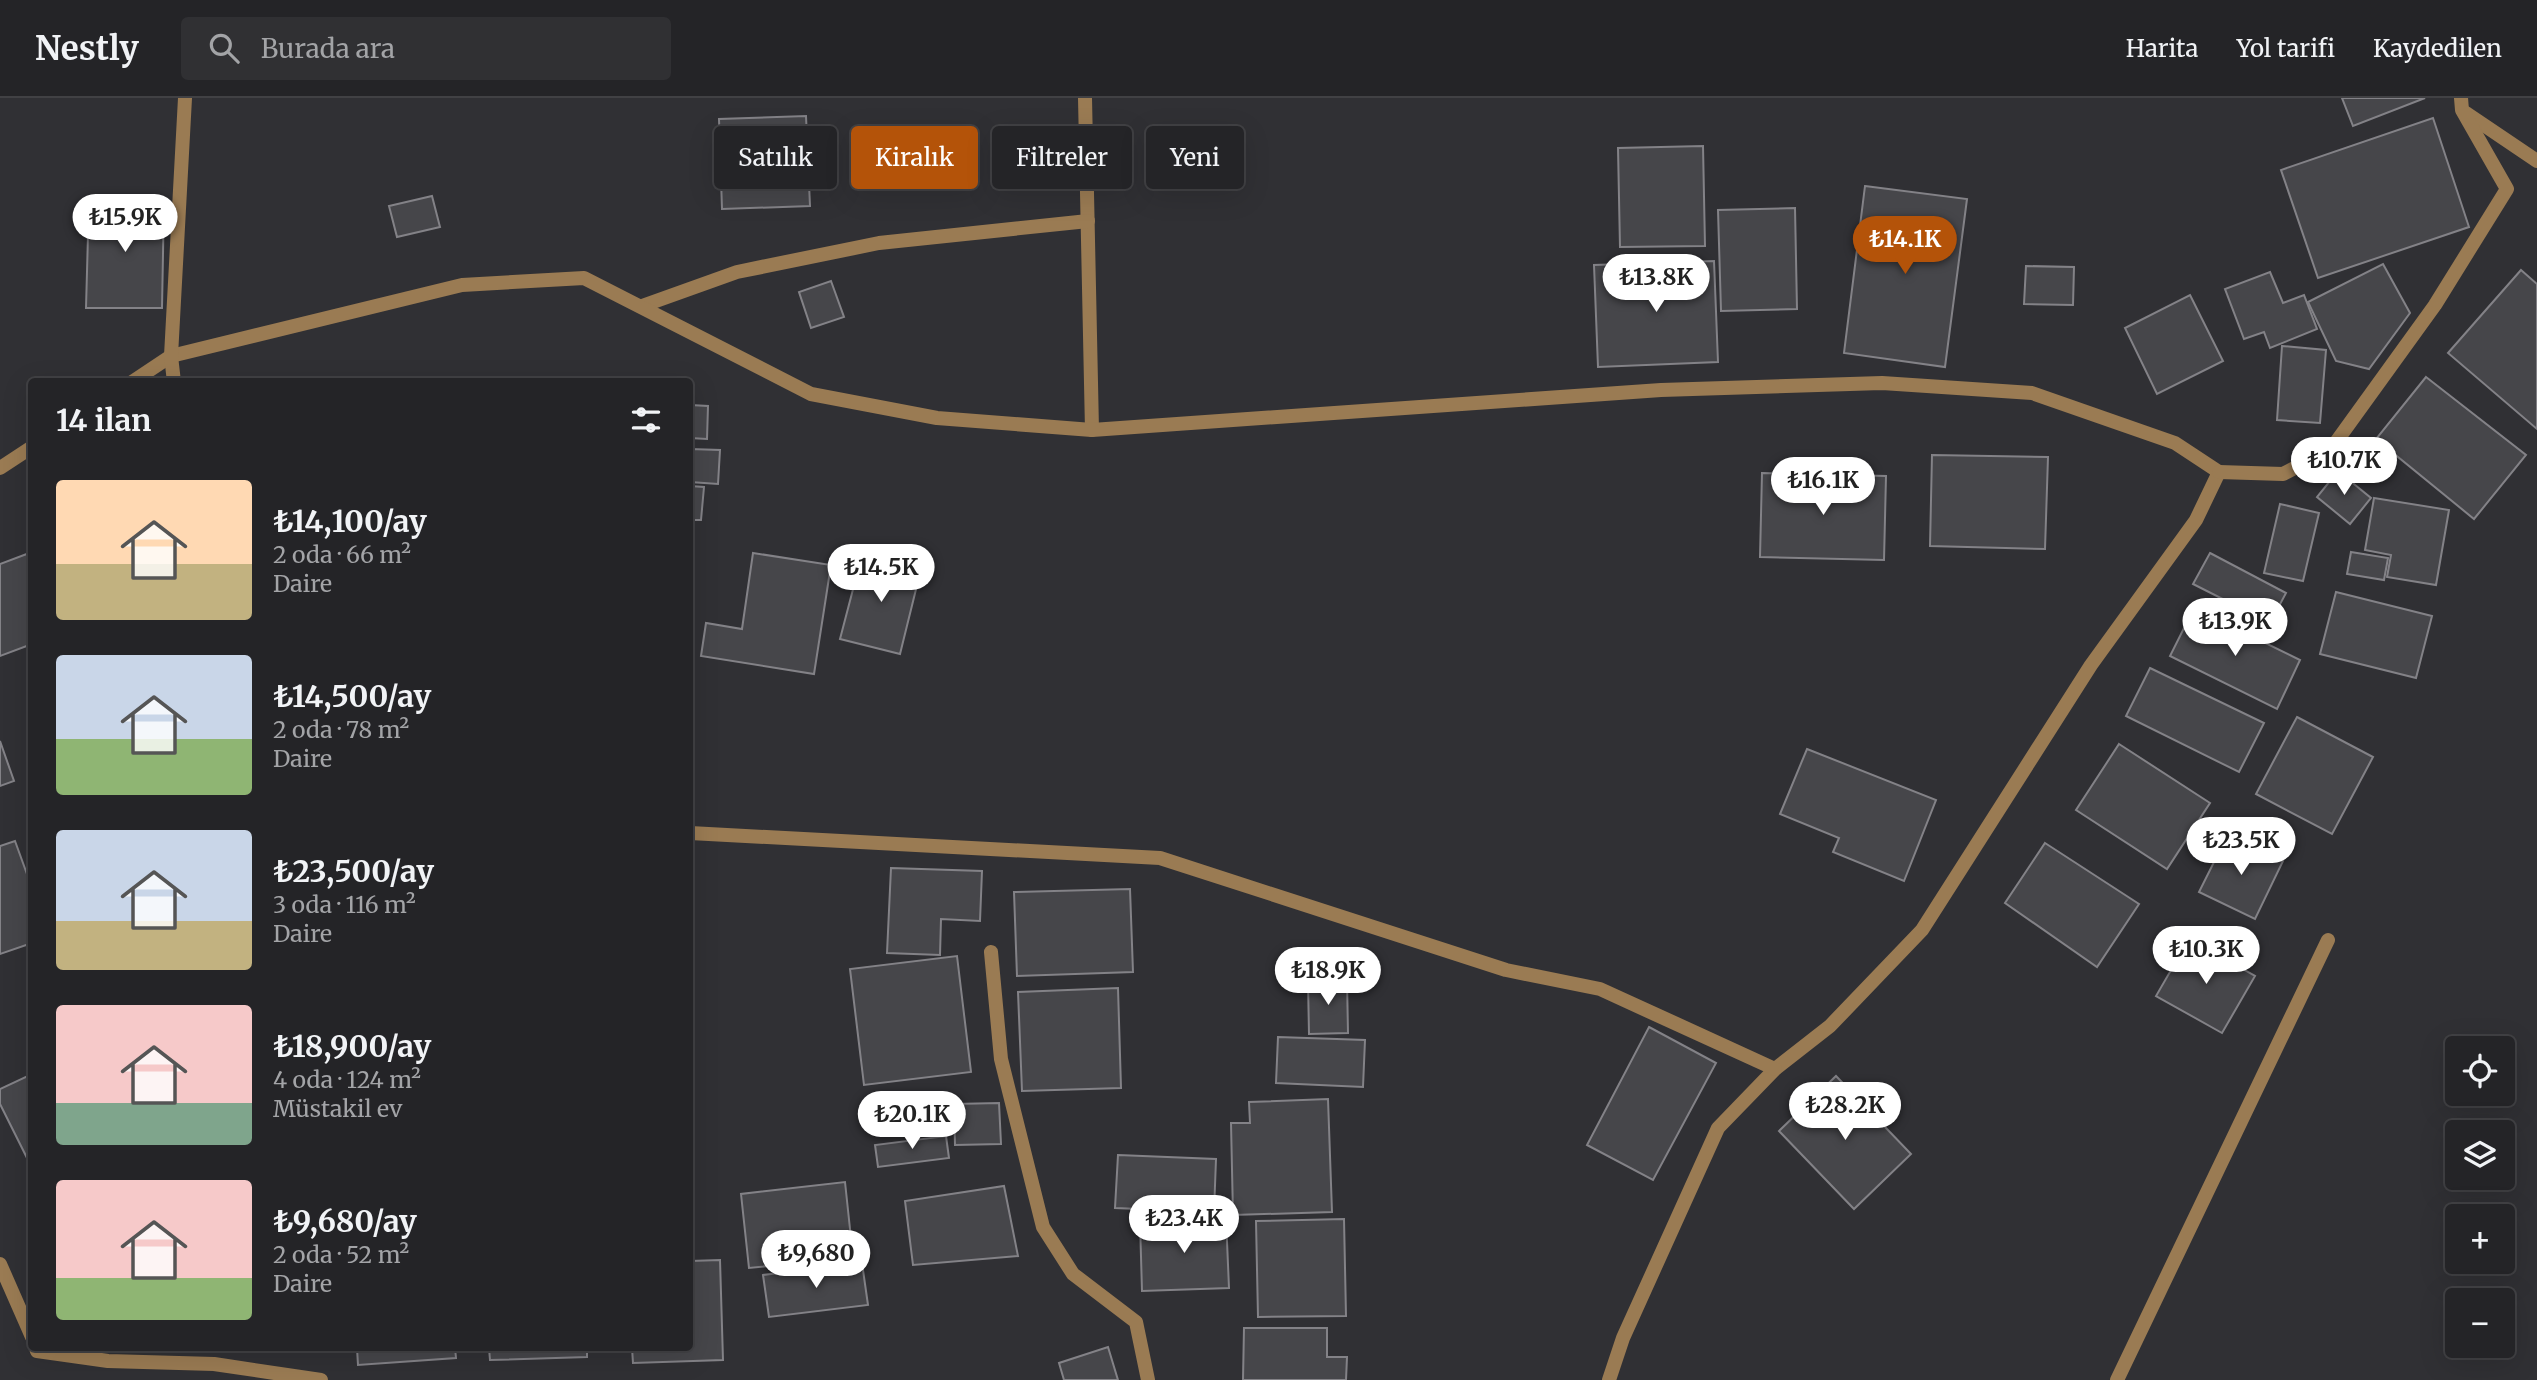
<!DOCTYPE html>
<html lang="tr">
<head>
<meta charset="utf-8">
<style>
  body { margin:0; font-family:Merriweather,serif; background:#303033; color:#f1f3f6; height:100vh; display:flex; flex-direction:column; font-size:26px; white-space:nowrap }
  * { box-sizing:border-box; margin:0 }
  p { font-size:23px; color:#a3a4a7 }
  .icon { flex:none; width:38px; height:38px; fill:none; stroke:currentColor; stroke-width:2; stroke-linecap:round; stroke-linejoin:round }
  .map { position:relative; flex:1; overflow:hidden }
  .details { position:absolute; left:28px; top:280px; width:665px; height:973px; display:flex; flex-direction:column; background:#242427; border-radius:7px; box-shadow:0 7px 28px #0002,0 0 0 2px #414144 }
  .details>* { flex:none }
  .guide { position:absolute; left:714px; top:28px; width:665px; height:63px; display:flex; gap:14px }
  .fabs { position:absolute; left:2445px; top:938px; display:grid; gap:14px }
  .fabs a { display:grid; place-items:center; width:70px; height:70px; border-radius:7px; background:#242427; box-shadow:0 7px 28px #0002,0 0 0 2px #414144; font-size:35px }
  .price { position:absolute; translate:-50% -60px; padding:0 16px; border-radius:24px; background:#fff; color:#222; font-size:23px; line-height:46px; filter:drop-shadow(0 2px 4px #0008) }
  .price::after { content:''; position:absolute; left:50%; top:42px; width:21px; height:16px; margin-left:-10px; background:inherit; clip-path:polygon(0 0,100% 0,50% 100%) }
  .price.active { background:#b45309; color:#fff }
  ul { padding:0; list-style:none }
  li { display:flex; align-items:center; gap:21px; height:175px; padding:0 28px }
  li span { display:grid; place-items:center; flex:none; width:196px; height:140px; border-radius:7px; color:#555 }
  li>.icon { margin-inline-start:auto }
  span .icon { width:84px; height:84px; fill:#fffc; stroke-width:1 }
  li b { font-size:30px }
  h2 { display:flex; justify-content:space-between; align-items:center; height:84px; padding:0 28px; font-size:30px }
  .pill { padding:0 24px; border-radius:7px; background:#242427; box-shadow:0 7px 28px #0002,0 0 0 2px #414144; font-size:24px; line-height:63px }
  .pill.active { background:#b45309; color:#fff }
  header { display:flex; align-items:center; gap:42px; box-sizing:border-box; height:98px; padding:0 35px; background:#242427; border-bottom:2px solid #414144 }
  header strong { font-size:33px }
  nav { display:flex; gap:38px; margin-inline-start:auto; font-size:24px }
  .search { width:490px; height:63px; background:#303033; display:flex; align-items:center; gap:18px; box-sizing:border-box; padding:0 24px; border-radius:7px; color:#a3a4a7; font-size:26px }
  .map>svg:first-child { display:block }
  .building { fill:#46464a; stroke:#838287; stroke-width:2 }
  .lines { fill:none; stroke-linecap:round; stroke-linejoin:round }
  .street { stroke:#9a7b53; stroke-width:14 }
</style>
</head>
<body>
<header>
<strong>Nestly</strong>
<div class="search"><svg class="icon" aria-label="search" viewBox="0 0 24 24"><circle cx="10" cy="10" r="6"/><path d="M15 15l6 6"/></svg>Burada ara</div>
<nav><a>Harita</a><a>Yol tarifi</a><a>Kaydedilen</a></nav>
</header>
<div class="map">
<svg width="2537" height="1282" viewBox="0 0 2537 1282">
  <rect width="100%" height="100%" fill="#303034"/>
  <g class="building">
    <path d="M2342,0H2425L2353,28Z"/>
    <path d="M806,18L810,108L722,111L719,21Z"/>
    <path d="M2433,20L2469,129L2318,180L2281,72Z"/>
    <path d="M1703,48L1705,148L1620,149L1618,50Z"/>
    <path d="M1865,88L1967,101L1945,269L1844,255Z"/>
    <path d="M432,98L440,129L397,139L389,108Z"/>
    <path d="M89,101L164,102L162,210H86Z"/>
    <path d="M1795,110L1797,211L1721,213L1718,112Z"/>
    <path d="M1714,163L1718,264L1598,269L1594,167Z"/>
    <path d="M2383,166L2410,215L2369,271L2336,263L2308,204Z"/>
    <path d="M2026,168L2074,169L2073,207L2024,206Z"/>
    <path d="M2521,172L2537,186V331L2448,255Z"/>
    <path d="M2270,174L2283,205L2304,197L2317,231L2270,250L2264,234L2244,241L2225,191Z"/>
    <path d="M831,183L844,219L811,230L799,194Z"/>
    <path d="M2190,197L2223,263L2157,296L2125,230Z"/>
    <path d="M2282,248L2326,252L2320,325L2277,322Z"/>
    <path d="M2426,279L2526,357L2474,421L2376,341Z"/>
    <path d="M690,307L708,308L707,341L690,340Z"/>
    <path d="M690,351L720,352L718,386L690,384Z"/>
    <path d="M1932,357L2048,359L2045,451L1930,448Z"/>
    <path d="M2338,373L2371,400L2350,426L2317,399Z"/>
    <path d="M1762,375L1886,378L1884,462L1760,459Z"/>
    <path d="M690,388L704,389L701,422H690Z"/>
    <path d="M2374,400L2449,412L2436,487L2387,479L2391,457L2365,452Z"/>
    <path d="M2280,406L2319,415L2303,483L2264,475Z"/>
    <path d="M32,454V546L0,558V466Z"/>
    <path d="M2351,454L2388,460L2384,482L2347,476Z"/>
    <path d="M753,455L831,467L814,576L701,558L706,525L742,531Z"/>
    <path d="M2210,455L2286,495L2270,525L2193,486Z"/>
    <path d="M862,457L921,471L900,556L840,541Z"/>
    <path d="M2336,494L2432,518L2416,580L2320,556Z"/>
    <path d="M2194,510L2300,562L2277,611L2170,558Z"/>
    <path d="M2150,570L2264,625L2239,674L2126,618Z"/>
    <path d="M2297,619L2373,659L2332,736L2256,696Z"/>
    <path d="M0,643L14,683L0,688Z"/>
    <path d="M2119,646L2210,705L2167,771L2076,712Z"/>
    <path d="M1807,651L1936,702L1904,783L1833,754L1839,740L1780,716Z"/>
    <path d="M2228,736L2283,763L2255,821L2199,794Z"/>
    <path d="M15,743L32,790V845L0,856V748Z"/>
    <path d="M2045,745L2139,806L2097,869L2005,805Z"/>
    <path d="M891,770L982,773L980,823L941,821L940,857L887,855Z"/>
    <path d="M1130,791L1133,874L1017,878L1014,794Z"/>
    <path d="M2189,841L2255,878L2222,935L2156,898Z"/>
    <path d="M957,858L971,974L864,987L850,871Z"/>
    <path d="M1347,882L1348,935L1309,936L1308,884Z"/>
    <path d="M1118,890L1121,990L1022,993L1018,894Z"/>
    <path d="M1649,929L1716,965L1653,1082L1587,1047Z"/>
    <path d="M1278,939L1365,942L1363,989L1276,985Z"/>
    <path d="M32,976V1070L0,1006V991Z"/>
    <path d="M1836,978L1911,1056L1854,1111L1779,1033Z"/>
    <path d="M1328,1001L1332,1114L1233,1117L1231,1025H1250L1249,1004Z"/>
    <path d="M999,1005L1001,1046L955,1047L954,1006Z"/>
    <path d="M946,1038L949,1060L878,1069L875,1047Z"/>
    <path d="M1118,1057L1216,1061L1214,1114L1115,1110Z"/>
    <path d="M845,1084L853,1159L749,1170L741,1096Z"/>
    <path d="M1004,1088L1018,1158L913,1167L905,1103Z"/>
    <path d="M1226,1120L1229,1190L1142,1193L1140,1124Z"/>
    <path d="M1344,1121L1346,1218L1258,1219L1256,1123Z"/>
    <path d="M720,1162L723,1262L633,1265L632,1250H690V1163Z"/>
    <path d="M862,1165L868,1207L769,1219L763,1177Z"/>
    <path d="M1244,1230H1327V1259H1347L1346,1282H1243Z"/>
    <path d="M1108,1249L1118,1282H1064L1059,1265Z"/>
    <path d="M357,1250H455L456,1260L358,1267Z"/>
    <path d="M489,1250H587V1259L490,1262Z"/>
  </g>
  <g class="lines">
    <g class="street">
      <path d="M1085,0L1092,332"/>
      <path d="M2466,15L2537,63"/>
      <path d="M642,208L737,174L879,145L1088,123"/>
      <path d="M132,284L171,258L462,187L584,180L811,296L937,320L1092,332L1661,292L1882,285L2032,295L2175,345L2219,374L2196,422L2091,567L1922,832L1830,928L1775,971L1718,1030L1623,1240L1609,1282"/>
      <path d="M174,284L171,258L185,0"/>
      <path d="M0,370L32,349"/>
      <path d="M2219,374L2283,376L2331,351L2435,207L2507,91L2462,12L2461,0"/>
      <path d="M690,735L1160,760L1506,872L1600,891L1775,971"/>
      <path d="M991,854L1001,961L1043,1129L1073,1176L1136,1224L1148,1282"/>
      <path d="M0,1166L32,1239"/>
      <path d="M36,1250L37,1253L108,1263L214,1266L321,1282"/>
      <path d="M2117,1282L2328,842"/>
    </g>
  </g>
</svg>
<div class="fabs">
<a><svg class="icon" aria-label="locate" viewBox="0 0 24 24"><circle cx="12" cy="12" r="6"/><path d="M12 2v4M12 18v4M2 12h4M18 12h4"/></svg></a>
<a><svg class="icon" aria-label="layers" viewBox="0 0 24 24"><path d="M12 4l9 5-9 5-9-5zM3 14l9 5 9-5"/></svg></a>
<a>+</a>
<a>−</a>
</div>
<b class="price" style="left:125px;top:156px">₺15.9K</b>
<b class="price active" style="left:1905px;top:178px">₺14.1K</b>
<b class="price" style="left:1656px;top:216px">₺13.8K</b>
<b class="price" style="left:2344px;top:399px">₺10.7K</b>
<b class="price" style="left:1823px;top:419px">₺16.1K</b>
<b class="price" style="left:881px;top:506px">₺14.5K</b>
<b class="price" style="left:2235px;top:560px">₺13.9K</b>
<b class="price" style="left:2241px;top:779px">₺23.5K</b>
<b class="price" style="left:2206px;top:888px">₺10.3K</b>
<b class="price" style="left:1328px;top:909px">₺18.9K</b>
<b class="price" style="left:1845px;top:1044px">₺28.2K</b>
<b class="price" style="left:912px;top:1053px">₺20.1K</b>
<b class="price" style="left:1184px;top:1157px">₺23.4K</b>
<b class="price" style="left:816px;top:1192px">₺9,680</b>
<div class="guide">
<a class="pill">Satılık</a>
<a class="pill active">Kiralık</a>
<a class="pill">Filtreler</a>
<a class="pill">Yeni</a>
</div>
<section class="details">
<h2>14 ilan<svg class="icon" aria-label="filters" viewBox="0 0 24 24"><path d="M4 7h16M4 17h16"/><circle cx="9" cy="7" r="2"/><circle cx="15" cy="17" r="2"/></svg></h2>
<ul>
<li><span style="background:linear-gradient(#ffd9b3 60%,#c2b280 0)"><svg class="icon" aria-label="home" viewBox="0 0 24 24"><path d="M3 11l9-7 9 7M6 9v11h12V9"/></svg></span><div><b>₺14,100/ay</b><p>2 oda · 66 m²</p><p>Daire</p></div></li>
<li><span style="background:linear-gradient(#c9d6e8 60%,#8fb573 0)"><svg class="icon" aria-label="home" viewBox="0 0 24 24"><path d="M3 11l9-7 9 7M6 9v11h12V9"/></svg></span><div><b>₺14,500/ay</b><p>2 oda · 78 m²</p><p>Daire</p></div></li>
<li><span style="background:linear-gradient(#c9d6e8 65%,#c2b280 0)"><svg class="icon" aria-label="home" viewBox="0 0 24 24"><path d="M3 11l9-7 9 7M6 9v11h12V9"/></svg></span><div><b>₺23,500/ay</b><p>3 oda · 116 m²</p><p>Daire</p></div></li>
<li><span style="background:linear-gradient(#f6c9c9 70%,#7fa58c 0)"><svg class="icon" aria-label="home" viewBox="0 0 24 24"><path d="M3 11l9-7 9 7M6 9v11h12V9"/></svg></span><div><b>₺18,900/ay</b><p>4 oda · 124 m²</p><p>Müstakil ev</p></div></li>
<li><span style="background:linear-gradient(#f6c9c9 70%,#8fb573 0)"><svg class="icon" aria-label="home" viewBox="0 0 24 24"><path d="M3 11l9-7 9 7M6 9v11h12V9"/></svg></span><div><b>₺9,680/ay</b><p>2 oda · 52 m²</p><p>Daire</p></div></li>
</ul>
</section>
</div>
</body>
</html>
